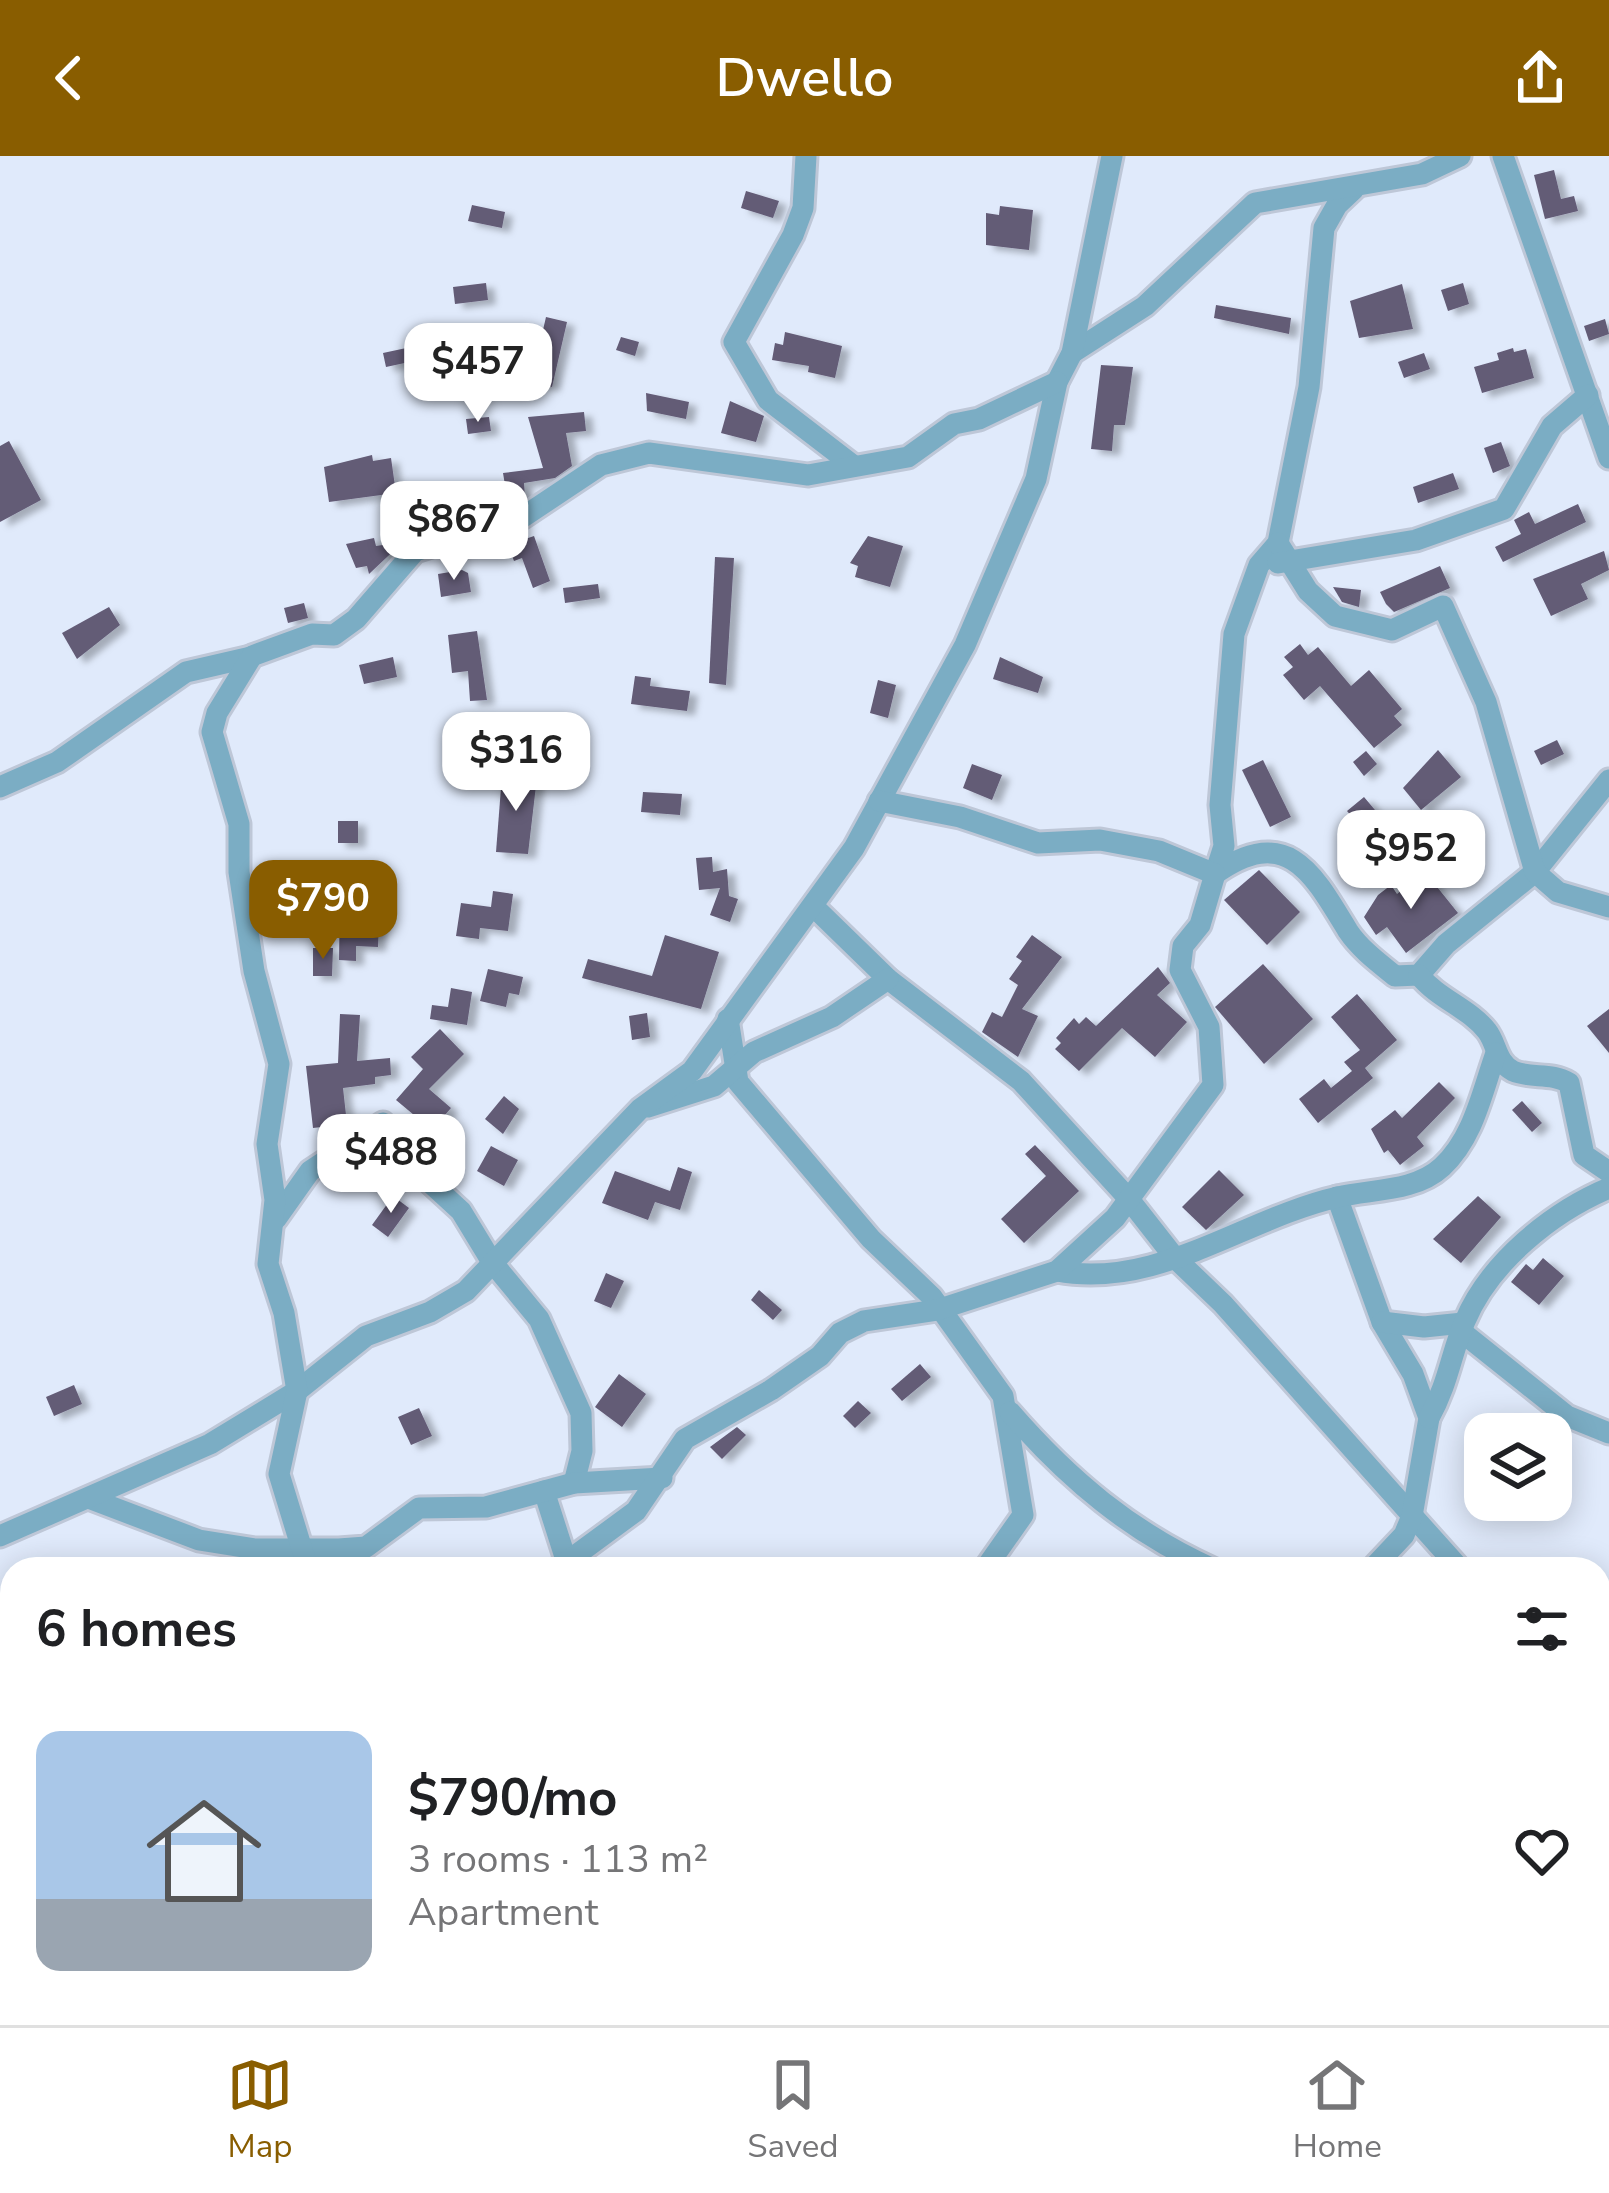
<!DOCTYPE html>
<html lang="en">
<head>
<meta charset="utf-8">
<style>
  body { margin:0; font-family:"Nunito Sans",sans-serif; background:#f2f2f2; color:#202124; height:100vh; display:flex; flex-direction:column; font-size:45px; white-space:nowrap }
  * { box-sizing:border-box; margin:0 }
  p { font-size:39px; color:#757577 }
  .icon { flex:none; width:66px; height:66px; fill:none; stroke:currentColor; stroke-width:2; stroke-linecap:round; stroke-linejoin:round }
  .map { position:relative; flex:1; overflow:hidden }
  .panel { position:absolute; left:0px; top:1401px; width:1611px; height:468px; display:flex; flex-direction:column; background:#fff; border-radius:36px 36px 0 0; box-shadow:0 6px 30px #0003 }
  .panel>* { flex:none }
  .fabs { position:absolute; left:1464px; top:1257px; display:grid; gap:24px }
  .fabs a { display:grid; place-items:center; width:108px; height:108px; border-radius:24px; background:#fff; box-shadow:0 6px 30px #0003; font-size:60px }
  .price { position:absolute; translate:-50% -102px; padding:0 27px; border-radius:24px; background:#fff; color:#222; font-size:39px; line-height:78px; filter:drop-shadow(0 3px 6px #0008) }
  .price::after { content:''; position:absolute; left:50%; top:72px; width:36px; height:27px; margin-left:-18px; background:inherit; clip-path:polygon(0 0,100% 0,50% 100%) }
  .price.on { background:#895d00; color:#fff }
  ul { padding:0; list-style:none }
  li { display:flex; align-items:center; gap:36px; height:300px; padding:0 36px }
  li+li { border-top:3px solid #e0e0e0 }
  li span { display:grid; place-items:center; flex:none; width:336px; height:240px; border-radius:24px; color:#555 }
  li>.icon { margin-inline-start:auto }
  span .icon { width:144px; height:144px; fill:#fffc; stroke-width:1 }
  li b { font-size:51px }
  h2 { display:flex; justify-content:space-between; align-items:center; height:144px; padding:0 36px; font-size:51px }
  header { display:flex; justify-content:space-between; align-items:center; height:156px; padding:0 36px; background:#895d00; color:#fff; font-size:54px; font-weight:600 }
  .menu { display:flex; justify-content:space-around; align-items:center; height:168px; border-top:3px solid #e0e0e0; background:#fff; font-size:33px; color:#757577 }
  .menu a { display:grid; justify-items:center; gap:6px }
  .menu .on { color:#895d00 }
  .map>svg:first-child { display:block }
  .building { fill:#635b76; filter:url(#shadow) }
  .lines { fill:none; stroke-linecap:round; stroke-linejoin:round }
  .minor-casing { stroke:#bec7d7; stroke-width:27 }
  .minor { stroke:#7badc4; stroke-width:21 }
</style>
</head>
<body>
<header><svg class="icon" aria-label="back" viewBox="0 0 24 24"><path d="M15 5l-7 7 7 7"/></svg>Dwello<svg class="icon" aria-label="share" viewBox="0 0 24 24"><path d="M12 15V3M7 8l5-5 5 5M5 13v7h14v-7"/></svg></header>
<div class="map">
<svg width="1609" height="1869" viewBox="0 0 1609 1869">
  <defs>
    <filter id="shadow"><feDropShadow dx="8" dy="4.5" stdDeviation="3" flood-color="#0004"/></filter>
  </defs>
  <rect width="100%" height="100%" fill="#e0eafb"/>
  <g class="building">
    <path d="M1554,14L1561,43L1574,40L1578,55L1545,63L1534,19Z"/>
    <path d="M746,35L779,45L773,62L741,52Z"/>
    <path d="M472,49L505,56L502,72L468,65Z"/>
    <path d="M1000,50L1033,54L1029,94L986,89V57L999,59Z"/>
    <path d="M486,127L488,144L455,148L453,131Z"/>
    <path d="M1463,127L1469,148L1448,155L1441,134Z"/>
    <path d="M1402,128L1413,173L1359,182L1350,145Z"/>
    <path d="M1216,149L1291,162L1289,178L1214,162Z"/>
    <path d="M546,161L567,166L552,231L531,226Z"/>
    <path d="M1605,163L1609,178L1589,185L1584,170Z"/>
    <path d="M785,176L842,190L835,222L808,216L809,210L772,204L775,187L783,189Z"/>
    <path d="M621,181L639,186L635,200L616,194Z"/>
    <path d="M439,185L442,199L386,211L383,197Z"/>
    <path d="M1513,192L1514,196L1526,193L1534,222L1482,237L1474,211L1499,204L1497,197Z"/>
    <path d="M1424,197L1430,213L1404,222L1398,206Z"/>
    <path d="M1101,209L1133,211L1125,269H1114L1112,295L1091,293Z"/>
    <path d="M646,237L689,246L686,263L647,255Z"/>
    <path d="M730,245L764,260L756,286L721,277Z"/>
    <path d="M584,256L586,275L566,277L572,310L555,322L524,327L525,341L516,347L481,358L428,362L427,344L506,335L503,317L543,312L528,261Z"/>
    <path d="M489,261L491,275L468,278L466,263Z"/>
    <path d="M9,285L41,344L0,366V290Z"/>
    <path d="M1501,286L1510,310L1493,317L1484,292Z"/>
    <path d="M372,299L373,305L391,302L396,337L329,346L324,311Z"/>
    <path d="M1453,317L1459,333L1418,347L1413,331Z"/>
    <path d="M1578,348L1586,366L1503,406L1495,391L1521,378L1514,364L1529,356L1535,368Z"/>
    <path d="M534,380L550,425L533,432L522,402L514,405L508,389Z"/>
    <path d="M868,380L903,390L890,431L855,421L858,410L850,407Z"/>
    <path d="M374,382L376,390L403,386L369,418L367,410L356,412L346,388Z"/>
    <path d="M1604,395L1609,414L1581,428L1588,443L1551,460L1533,423Z"/>
    <path d="M715,401L734,402L726,529L709,527Z"/>
    <path d="M1440,410L1450,432L1394,456L1386,448L1380,436Z"/>
    <path d="M462,414L468,417L471,436L441,441L438,418Z"/>
    <path d="M598,428L600,442L565,447L563,432Z"/>
    <path d="M1333,431L1361,434L1359,451L1342,446Z"/>
    <path d="M304,447L308,462L288,467L284,452Z"/>
    <path d="M109,451L120,469L77,503L62,477Z"/>
    <path d="M477,475L487,544L470,545L468,515L452,517L448,479Z"/>
    <path d="M1300,488L1308,499L1318,491L1351,530L1369,514L1402,553L1394,560L1402,569L1374,592L1320,530L1304,544L1283,519L1293,511L1284,501Z"/>
    <path d="M393,501L397,521L364,528L359,509Z"/>
    <path d="M1000,501L1043,521L1038,537L993,523Z"/>
    <path d="M635,520L651,522L650,530L690,535L687,555L631,548Z"/>
    <path d="M878,524L896,529L888,562L870,557Z"/>
    <path d="M1557,584L1564,598L1541,609L1534,595Z"/>
    <path d="M1438,594L1461,621L1421,654L1403,632Z"/>
    <path d="M1366,595L1377,608L1364,620L1353,606Z"/>
    <path d="M1263,604L1291,661L1270,671L1242,614Z"/>
    <path d="M972,608L1002,619L992,644L963,632Z"/>
    <path d="M502,619L537,621L528,698L496,696Z"/>
    <path d="M643,636L682,638L680,659L641,656Z"/>
    <path d="M1364,641L1402,686L1386,700L1361,680L1366,677L1347,655Z"/>
    <rect x="338" y="665" width="20" height="22"/>
    <path d="M712,701L713,716L727,713L729,740L738,743L730,766L710,759L720,732L699,734L696,702Z"/>
    <path d="M1259,714L1300,756L1267,789L1224,744Z"/>
    <path d="M1425,716L1458,757L1406,797L1387,771L1376,779L1364,761L1378,739L1391,729L1397,738Z"/>
    <path d="M493,735L513,738L508,775L480,772L479,783L456,780L461,747L491,751Z"/>
    <path d="M340,739H380L378,791L356,790V805L339,804Z"/>
    <path d="M665,779L719,796L701,853L582,822L588,803L652,820Z"/>
    <path d="M1032,779L1062,801L1022,853L1038,860L1018,901L982,876L992,856L1002,861L1018,829L1009,823L1022,805L1016,801Z"/>
    <path d="M313,792H333L332,820H313Z"/>
    <path d="M1263,808L1313,863L1264,908L1215,851Z"/>
    <path d="M1158,811L1170,827L1157,839L1187,866L1155,901L1122,872L1079,915L1055,893L1061,887L1056,882L1074,862L1079,868L1086,861L1096,870Z"/>
    <path d="M488,813L523,821L519,839L509,837L506,851L480,845Z"/>
    <path d="M451,832L472,836L467,869L430,863L432,849L448,851Z"/>
    <path d="M1357,838L1397,884L1365,912L1373,922L1318,967L1299,943L1324,923L1331,932L1352,915L1344,906L1360,894L1331,861Z"/>
    <path d="M1609,853V897L1587,870Z"/>
    <path d="M647,857L650,881L632,884L629,860Z"/>
    <path d="M340,858L360,859L357,905L390,902L391,919L375,921V928L343,932L347,968L313,972L306,910L338,907Z"/>
    <path d="M440,873L464,898L429,933L451,952L432,974L396,944L423,913L411,901Z"/>
    <path d="M1439,926L1455,942L1417,981L1424,990L1400,1009L1388,994L1384,997L1371,973L1395,954L1402,962Z"/>
    <path d="M504,940L519,953L503,978L485,963Z"/>
    <path d="M1522,945L1542,967L1532,976L1512,954Z"/>
    <path d="M1035,989L1079,1035L1024,1087L1001,1063L1046,1020L1025,998Z"/>
    <path d="M491,990L518,1004L504,1030L477,1015Z"/>
    <path d="M678,1011L692,1016L680,1054L655,1046L648,1064L602,1047L615,1015L670,1035Z"/>
    <path d="M1219,1014L1244,1039L1206,1074L1182,1051Z"/>
    <path d="M393,1040L409,1052L388,1081L372,1069Z"/>
    <path d="M1478,1040L1501,1061L1461,1107L1433,1083Z"/>
    <path d="M1543,1102L1564,1120L1539,1149L1511,1126L1526,1108L1533,1114Z"/>
    <path d="M606,1117L624,1125L611,1152L594,1145Z"/>
    <path d="M759,1134L782,1154L773,1164L751,1144Z"/>
    <path d="M920,1208L931,1221L902,1245L891,1233Z"/>
    <path d="M619,1218L646,1238L622,1271L595,1251Z"/>
    <path d="M74,1229L82,1248L54,1260L46,1241Z"/>
    <path d="M858,1245L871,1257L855,1272L843,1260Z"/>
    <path d="M419,1252L432,1280L411,1289L398,1261Z"/>
    <path d="M737,1271L746,1279L722,1303L710,1291Z"/>
  </g>
  <g class="lines">
    <defs>
      <g id="minor">
        <path d="M806,0L803,52L793,79L734,186L768,244L854,310"/>
        <path d="M1503,0L1609,302"/>
        <path d="M1354,33L1337,49L1324,72L1309,231L1278,387L1259,409L1234,478L1220,649L1224,690L1215,718C1287,667 1313,717 1348,775C1360,793 1379,807 1395,820L1419,819L1446,788L1535,716L1609,624"/>
        <path d="M1072,197L1145,150L1255,47L1422,18L1460,0"/>
        <path d="M1278,387L1308,435L1335,460L1392,474L1443,450L1486,546L1535,716L1558,736L1609,751"/>
        <path d="M1278,407L1416,384L1504,353L1552,270L1588,239"/>
        <path d="M0,631L57,606L186,516L251,501"/>
        <path d="M813,750L888,823L1021,925L1128,1042L1175,1102L1223,1148L1460,1413"/>
        <path d="M1419,819C1438,843 1469,852 1487,875C1497,888 1496,906 1513,915C1531,923 1551,916 1569,927L1584,999L1609,1016"/>
        <path d="M728,863L738,926L871,1083L932,1141L1003,1240L1023,1359L985,1413"/>
        <path d="M648,951L714,930L754,896L832,861L888,823"/>
        <path d="M1337,1041L1382,1166L1413,1218L1429,1262L1412,1360L1404,1379L1372,1413"/>
        <path d="M276,1063L310,1015L383,967L399,998L461,1055L492,1106L539,1163L581,1257L582,1295L574,1327"/>
        <path d="M1057,1115C1157,1134 1245,1062 1338,1041C1371,1033 1415,1036 1442,1011C1474,981 1482,936 1496,897"/>
        <path d="M1382,1166L1424,1171L1463,1167"/>
        <path d="M1463,1177L1567,1260L1609,1277"/>
        <path d="M1010,1256C1069,1324 1131,1376 1213,1413"/>
        <path d="M1429,1262C1449,1226 1451,1197 1465,1165C1490,1106 1552,1056 1609,1032"/>
        <path d="M544,1335L567,1407"/>
        <path d="M91,1343L199,1384L255,1393H339L366,1391L419,1352L486,1351L574,1327L662,1322"/>
        <path d="M0,1380L210,1288L297,1235L366,1180L430,1156L466,1135L640,953L692,915L854,692L965,489L1036,323L1057,226L1072,197L1112,0"/>
        <path d="M308,1413L279,1318L297,1235L284,1157L268,1108L275,1044L267,988L279,908L254,815L239,716V668L212,576L217,557L252,500L312,478L334,479L356,463L415,395L523,361L601,309L649,297L808,319L908,301L954,268L979,263L1057,226"/>
        <path d="M557,1413L636,1355L685,1283L771,1234L820,1200L840,1177L864,1165L937,1154L1057,1115L1115,1062L1213,929L1209,871L1180,814L1183,790L1200,769L1215,718L1159,695L1100,684L1038,687L960,661L879,645"/>
        <path d="M1599,1487L1609,1486"/>
        <path d="M1599,1754C1609,1778 1604,1806 1609,1833"/>
        <path d="M1599,1846L1609,1850"/>
        <path d="M372,1857L373,1869"/>
        <path d="M862,1857L864,1869"/>
        <path d="M1248,1857L1250,1869"/>
        <path d="M175,1869L217,1857"/>
        <path d="M1061,1869L1105,1862L1136,1869"/>
        <path d="M1160,1869L1162,1857"/>
      </g>
    </defs>
    <use href="#minor" class="minor-casing"/>
    <use href="#minor" class="minor"/>
  </g>
</svg>
<div class="fabs">
<a><svg class="icon" aria-label="layers" viewBox="0 0 24 24"><path d="M12 4l9 5-9 5-9-5zM3 14l9 5 9-5"/></svg></a>
</div>
<b class="price" style="left:478px;top:269px">$457</b>
<b class="price" style="left:454px;top:427px">$867</b>
<b class="price" style="left:516px;top:658px">$316</b>
<b class="price" style="left:1411px;top:756px">$952</b>
<b class="price on" style="left:323px;top:806px">$790</b>
<b class="price" style="left:391px;top:1060px">$488</b>
<section class="panel">
<h2>6 homes<svg class="icon" aria-label="filters" viewBox="0 0 24 24"><path d="M4 7h16M4 17h16"/><circle cx="9" cy="7" r="2"/><circle cx="15" cy="17" r="2"/></svg></h2>
<ul>
<li><span style="background:linear-gradient(#a9c7e8 70%,#9aa5b1 0)"><svg class="icon" aria-label="home" viewBox="0 0 24 24"><path d="M3 11l9-7 9 7M6 9v11h12V9"/></svg></span><div><b>$790/mo</b><p>3 rooms · 113 m²</p><p>Apartment</p></div><svg class="icon" aria-label="heart" viewBox="0 0 24 24"><path d="M12 20l-8-8c-3-5 5-10 8-4 3-6 11-1 8 4z"/></svg></li>
</ul>
</section>
</div>
<nav class="menu">
<a class="on"><svg class="icon" aria-label="map" viewBox="0 0 24 24"><path d="M3 6l6-2 6 2 6-2v14l-6 2-6-2-6 2zM9 4v14M15 6v14"/></svg>Map</a>
<a><svg class="icon" aria-label="saved" viewBox="0 0 24 24"><path d="M7 4h10v16l-5-4-5 4z"/></svg>Saved</a>
<a><svg class="icon" aria-label="home" viewBox="0 0 24 24"><path d="M3 11l9-7 9 7M6 9v11h12V9"/></svg>Home</a>
</nav>
</body>
</html>
